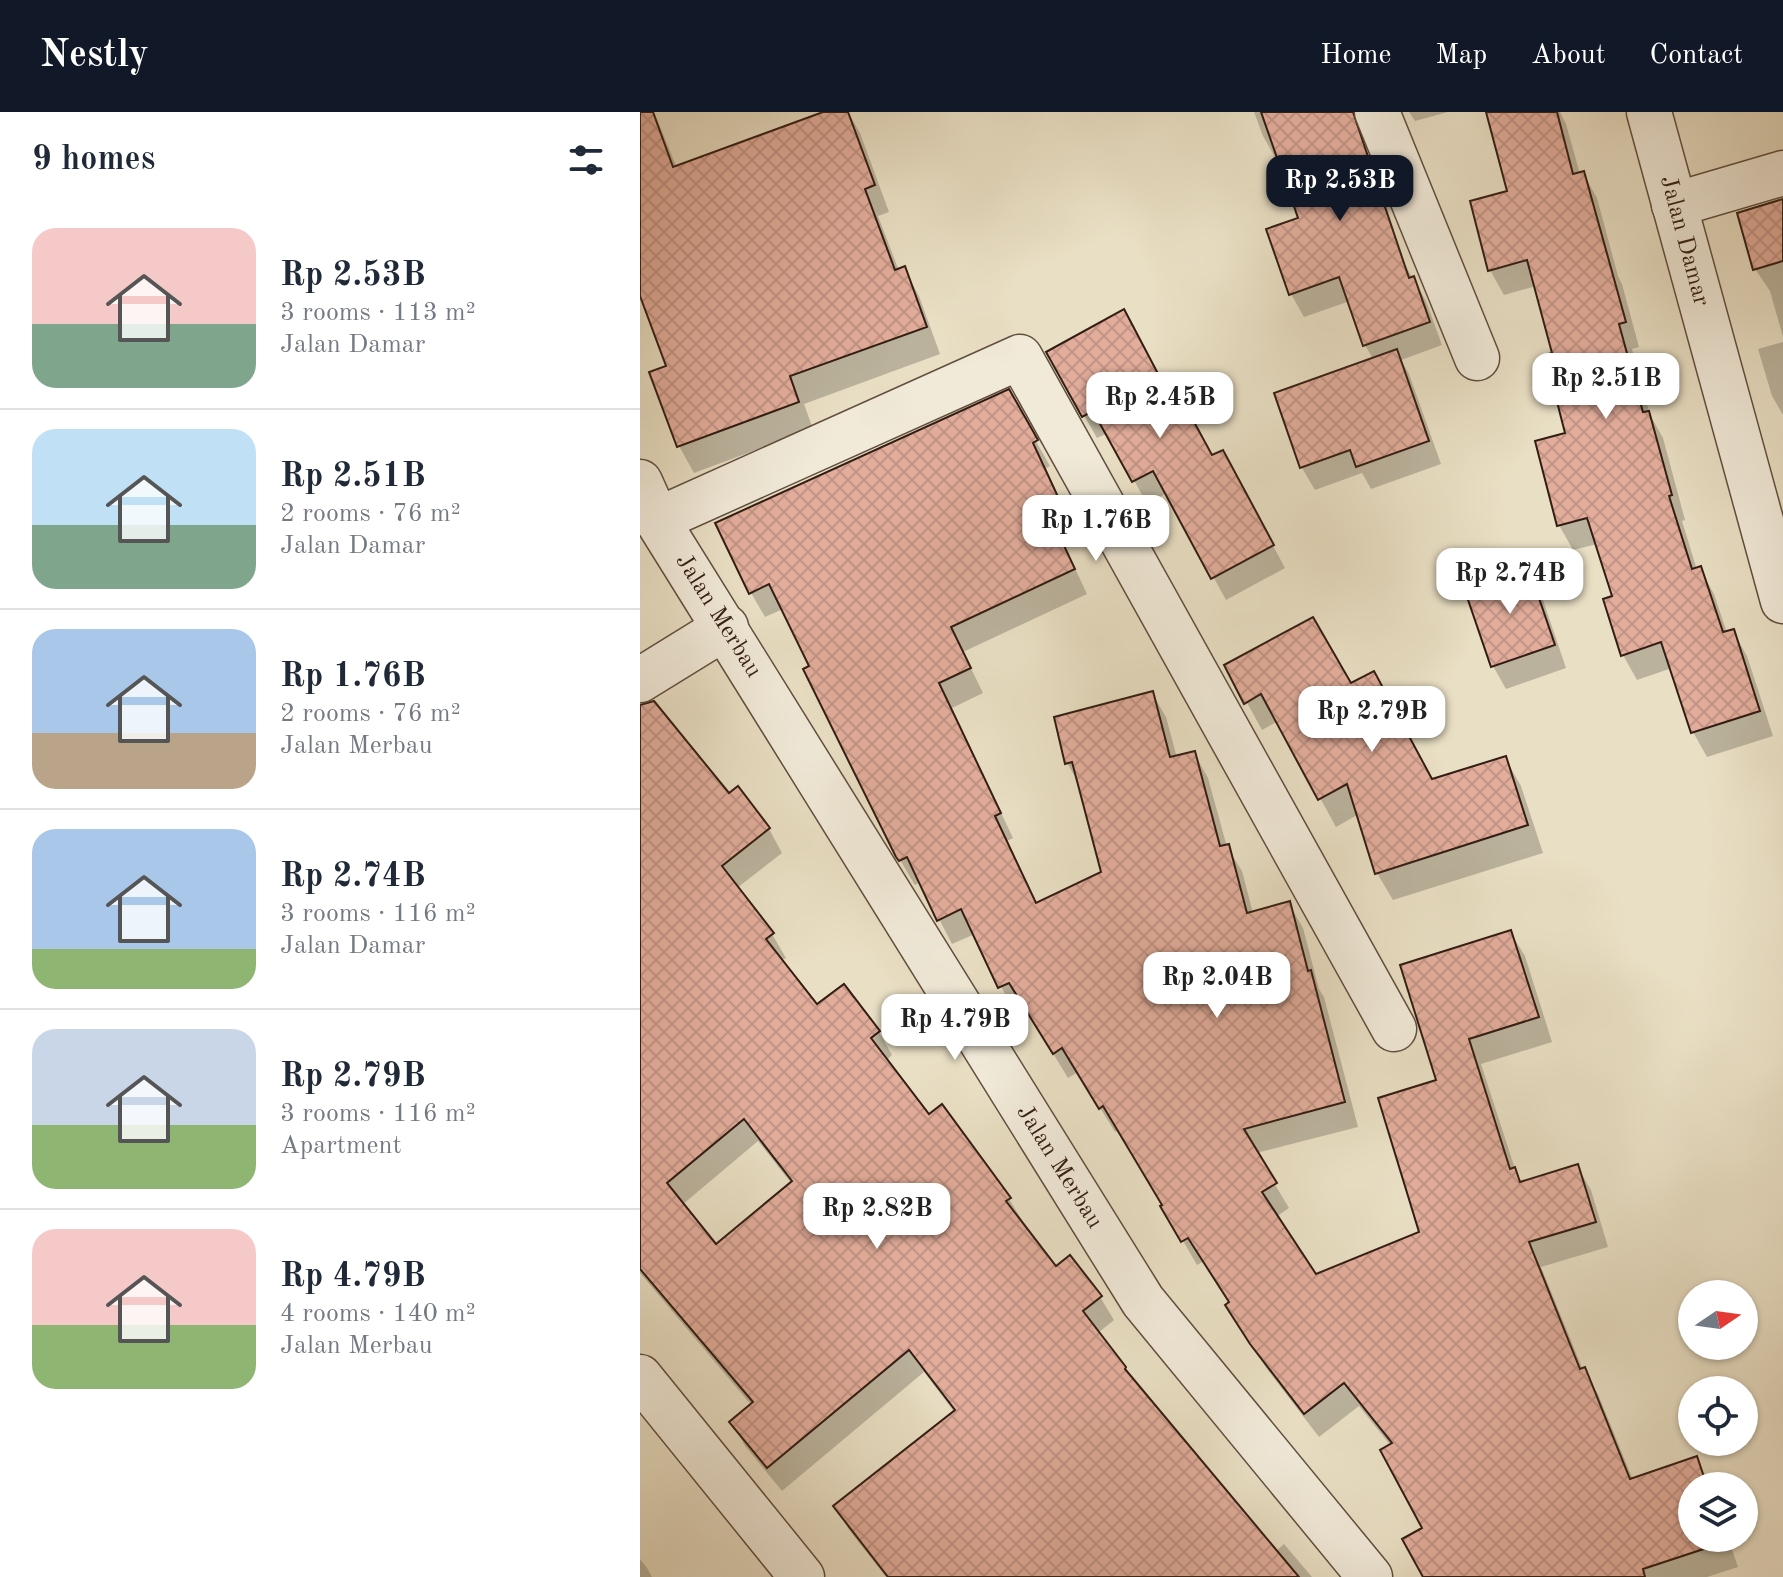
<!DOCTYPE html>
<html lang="en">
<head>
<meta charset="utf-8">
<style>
  body { margin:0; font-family:"Old Standard TT",serif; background:#f6f6f7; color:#1f2937; height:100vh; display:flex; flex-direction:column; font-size:30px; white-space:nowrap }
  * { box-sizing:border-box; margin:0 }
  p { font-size:26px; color:#747a83 }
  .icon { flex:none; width:44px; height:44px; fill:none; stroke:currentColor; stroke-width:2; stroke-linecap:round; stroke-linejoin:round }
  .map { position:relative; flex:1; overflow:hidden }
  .side { display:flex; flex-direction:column; background:#fff; width:640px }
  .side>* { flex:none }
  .needle { width:52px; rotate:77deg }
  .tools { position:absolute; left:1038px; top:1168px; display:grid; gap:16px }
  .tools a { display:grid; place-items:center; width:80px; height:80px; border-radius:50%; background:#fff; box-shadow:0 2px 6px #0004; font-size:40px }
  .price { position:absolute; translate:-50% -68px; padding:0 18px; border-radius:16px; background:#fff; color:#222; font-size:26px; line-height:52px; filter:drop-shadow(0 2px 4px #0008) }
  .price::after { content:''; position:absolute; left:50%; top:48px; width:24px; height:18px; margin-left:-12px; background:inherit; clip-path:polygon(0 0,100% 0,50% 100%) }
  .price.active { background:#111827; color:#fff }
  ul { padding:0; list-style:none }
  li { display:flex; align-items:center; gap:24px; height:200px; padding:0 32px }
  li+li { border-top:2px solid #e0e1e3 }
  li span { display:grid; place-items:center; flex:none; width:224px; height:160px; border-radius:24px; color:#555 }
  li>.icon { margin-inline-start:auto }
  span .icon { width:96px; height:96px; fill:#fffc; stroke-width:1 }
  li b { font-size:34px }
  h2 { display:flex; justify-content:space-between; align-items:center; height:96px; padding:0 32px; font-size:34px }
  header { display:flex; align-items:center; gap:48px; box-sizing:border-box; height:112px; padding:0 40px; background:#111827; color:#fff }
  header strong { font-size:38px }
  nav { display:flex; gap:44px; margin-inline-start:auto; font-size:28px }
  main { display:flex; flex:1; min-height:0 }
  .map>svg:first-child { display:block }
  .shadow { fill:#0003; fill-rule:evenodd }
  .building { fill:url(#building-cross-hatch); stroke:#321d13; stroke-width:2; fill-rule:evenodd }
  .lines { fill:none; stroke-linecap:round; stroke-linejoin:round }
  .minor-casing { stroke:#604e3f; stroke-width:47 }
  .minor { stroke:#f1ead9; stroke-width:44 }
  .labels { text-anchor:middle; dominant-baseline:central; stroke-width:8; stroke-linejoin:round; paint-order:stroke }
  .street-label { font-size:24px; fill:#321d13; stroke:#f1ead9 }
</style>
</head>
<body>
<header>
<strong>Nestly</strong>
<nav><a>Home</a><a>Map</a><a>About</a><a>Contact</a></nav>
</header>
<main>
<section class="side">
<h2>9 homes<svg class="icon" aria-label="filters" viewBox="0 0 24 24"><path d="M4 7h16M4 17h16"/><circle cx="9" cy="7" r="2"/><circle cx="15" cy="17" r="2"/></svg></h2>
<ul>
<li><span style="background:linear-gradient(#f6c9c9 60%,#7fa58c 0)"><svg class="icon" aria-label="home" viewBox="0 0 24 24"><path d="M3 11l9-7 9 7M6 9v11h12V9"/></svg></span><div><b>Rp 2.53B</b><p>3 rooms · 113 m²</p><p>Jalan Damar</p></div></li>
<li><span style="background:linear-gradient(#bfe0f5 60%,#7fa58c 0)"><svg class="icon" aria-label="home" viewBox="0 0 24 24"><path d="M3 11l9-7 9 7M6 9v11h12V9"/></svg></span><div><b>Rp 2.51B</b><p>2 rooms · 76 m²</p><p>Jalan Damar</p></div></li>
<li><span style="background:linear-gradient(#a9c7e8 65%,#b9a48a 0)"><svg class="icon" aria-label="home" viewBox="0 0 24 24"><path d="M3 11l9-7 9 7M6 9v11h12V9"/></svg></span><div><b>Rp 1.76B</b><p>2 rooms · 76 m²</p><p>Jalan Merbau</p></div></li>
<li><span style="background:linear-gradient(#a9c7e8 75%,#8fb573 0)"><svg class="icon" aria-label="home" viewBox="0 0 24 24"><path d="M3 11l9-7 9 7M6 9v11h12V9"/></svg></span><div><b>Rp 2.74B</b><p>3 rooms · 116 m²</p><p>Jalan Damar</p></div></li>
<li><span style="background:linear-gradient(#c9d6e8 60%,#8fb573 0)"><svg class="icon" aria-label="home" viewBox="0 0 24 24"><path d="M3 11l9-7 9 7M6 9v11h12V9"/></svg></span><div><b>Rp 2.79B</b><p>3 rooms · 116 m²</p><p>Apartment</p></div></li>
<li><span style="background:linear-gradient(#f6c9c9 60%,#8fb573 0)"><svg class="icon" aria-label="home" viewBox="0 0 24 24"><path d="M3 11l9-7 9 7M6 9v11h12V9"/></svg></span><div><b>Rp 4.79B</b><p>4 rooms · 140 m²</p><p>Jalan Merbau</p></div></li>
</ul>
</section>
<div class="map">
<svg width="1143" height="1465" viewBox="0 0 1143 1465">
  <defs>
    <pattern id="building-cross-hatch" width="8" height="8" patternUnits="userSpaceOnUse" patternTransform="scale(2)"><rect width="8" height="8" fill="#e2ad9b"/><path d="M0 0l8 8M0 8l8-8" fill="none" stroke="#c29485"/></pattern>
  </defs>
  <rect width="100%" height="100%" fill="#e9dfc4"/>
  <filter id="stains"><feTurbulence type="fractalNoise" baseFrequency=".0025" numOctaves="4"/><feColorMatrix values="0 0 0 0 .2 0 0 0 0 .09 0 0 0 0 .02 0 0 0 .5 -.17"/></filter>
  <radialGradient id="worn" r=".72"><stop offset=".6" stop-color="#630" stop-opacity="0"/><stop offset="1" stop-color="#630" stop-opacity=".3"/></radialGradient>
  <g class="shadow">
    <path d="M0,0H14L37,56L189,0H208L220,21L249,100L238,104L259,159L264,157L279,184L300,242L164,292L173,317L54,361L39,334L29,255L0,176Z"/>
    <path d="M614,0H703L761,146L786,189L802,233L761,248L769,262L801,352L731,377L722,361L675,378L662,356L636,283L733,247L725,233L710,189L664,205L651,182L628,118L660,107L639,46L636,47L623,24Z"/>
    <path d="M769,0H808L775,9Z"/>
    <path d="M864,0H920L926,12L940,62L943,61L957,86L978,164L982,172L999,235L992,237L1010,303L1023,326L1045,408L1042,409L1057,458L1060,457L1074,482L1087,521L1093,519L1107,544L1133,624L1067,645L1053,620L1032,556L997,568L983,543L975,485L957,432L933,438L919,413L928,322L914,242L896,174L864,183L850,158L869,81Z"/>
    <path d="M1143,89V225L1130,179L1115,157Z"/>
    <path d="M1143,230V303L1132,284L1118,237Z"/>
    <path d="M408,240L526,279L572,346L595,363L645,456L586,488L527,381L507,392L468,321L457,326Z"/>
    <path d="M368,280L410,354L406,356L431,412L417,418L447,482L323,540L343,581L312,596L373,726L367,729L398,793L464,761L441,675L427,651L512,581L526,605L537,646L554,641L568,666L587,735L602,759L613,801L649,792L663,816L679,877L684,885L718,1015L616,1041L649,1096L636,1105L676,1164L781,1121L799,969L870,820L885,844L912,930L841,952L876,1060L882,1071L937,1054L951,1078L968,1135L901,1155L943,1258L958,1282L993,1368L1056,1346L1071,1374H1052V1426H1088L1098,1455L1067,1465H785V1416L751,1334L719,1294L679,1325L627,1257L602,1218L591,1191L564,1149L557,1153L479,1018L475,1020L438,960L428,966L385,895L374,900L335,822L312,832L280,770L275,773L273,770L258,744L143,497L125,505L111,481Z"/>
    <path d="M887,456L900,479L926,556L866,577L853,554L827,477Z"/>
    <path d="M587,554L710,574L792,669L865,646L881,674L903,741L753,788L737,761L719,702L696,715L638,609L622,618Z"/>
    <path d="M0,595L88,684L97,676L129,717L142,741L97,776L132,822L146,846L141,849L177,895L239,920L252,943L246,949L289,1004L369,1087L383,1110L381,1112L416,1157L460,1185L474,1208L458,1221L492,1268L635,1440L644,1432L672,1465H255L252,1461L246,1465L209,1418L195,1394L315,1301L284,1260L142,1379L105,1334L92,1311L112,1294L0,1161ZM118,1029L151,1071L76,1134L42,1093Z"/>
    <path d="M0,1447L7,1456L12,1465H0Z"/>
  </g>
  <g class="building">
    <path d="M0,0H13L33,55L183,0H208L235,73L225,77L255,158L265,154L287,215L150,264L159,290L37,335L9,260L26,254L0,184Z"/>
    <path d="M621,0H713L769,166L774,164L790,210L723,234L699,165L649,183L626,117L658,106Z"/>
    <path d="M846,0H917L933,62L944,59L986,210L979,212L1003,300L1009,299L1032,383L1029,384L1052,457L1061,454L1083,520L1094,517L1120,599L1051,621L1021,530L981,544L963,487L972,484L947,406L917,414L895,329L925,321L905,243L912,241L887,148L848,159L830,89L867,79Z"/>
    <path d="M1143,87V149L1113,158L1097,101Z"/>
    <path d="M484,197L526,277L534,273L572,343L583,338L634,433L571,467L513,359L492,370L453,299L442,305L406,240Z"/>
    <path d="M757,237L789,329L716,355L710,338L660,356L634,281Z"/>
    <path d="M369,277L398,328L393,331L419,387L405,393L435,457L311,515L331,556L299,571L361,701L355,704L396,791L461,760L432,650L425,652L414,605L513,579L530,645L555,639L580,734L589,732L607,801L650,789L668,859L671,858L705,990L604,1017L637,1071L622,1080L676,1162L779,1120L738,986L796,968L760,853L871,818L899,905L829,927L870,1057L875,1055L880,1070L938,1052L956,1110L889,1130L940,1257L945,1255L990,1367L1057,1344L1067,1374H1052V1426H1084L1085,1430L1003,1457L1005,1465H783L762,1427L782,1416L740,1338L752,1331L704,1271L664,1302L610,1232L585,1193L589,1190L548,1126L541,1130L520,1094L522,1093L463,994L459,997L422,936L413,942L369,871L358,876L321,797L297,809L267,745L259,749L256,745L163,557L169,554L129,472L109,482L75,411Z"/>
    <path d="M888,454L915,533L851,555L824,476Z"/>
    <path d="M673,505L711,571L734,559L792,667L866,644L888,713L735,762L707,672L678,688L621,582L604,592L584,553Z"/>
    <path d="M14,589L89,681L98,674L130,716L82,754L134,821L126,827L177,892L204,872L240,919L231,926L289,1002L302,992L371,1086L366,1089L416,1154L430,1143L462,1184L443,1199L486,1255L485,1257L659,1465H248L193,1394L315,1298L269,1238L127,1356L89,1310L113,1290L0,1157V593ZM104,1007L152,1069L76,1132L27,1071Z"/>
  </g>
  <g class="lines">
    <defs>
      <g id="minor">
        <path d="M737,0L837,246"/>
        <path d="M1009,0L1143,489"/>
        <path d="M1034,93L1143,61"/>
        <path d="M0,370L17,408L503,1189L730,1465"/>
        <path d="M17,408L380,245L754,917"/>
        <path d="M0,568L86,515"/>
        <path d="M0,1265L162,1465"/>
      </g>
    </defs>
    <use href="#minor" class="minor-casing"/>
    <use href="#minor" class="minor"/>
  </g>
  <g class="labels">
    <g class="street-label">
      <text transform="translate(1044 129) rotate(75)">Jalan Damar</text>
      <text transform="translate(78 504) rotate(58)">Jalan Merbau</text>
      <text transform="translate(419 1055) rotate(58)">Jalan Merbau</text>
    </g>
  </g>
  <rect width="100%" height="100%" filter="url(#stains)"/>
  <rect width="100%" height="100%" fill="url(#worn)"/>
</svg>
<div class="tools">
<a><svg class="needle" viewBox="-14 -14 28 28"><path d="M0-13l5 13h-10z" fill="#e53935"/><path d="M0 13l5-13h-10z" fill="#747a83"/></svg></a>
<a><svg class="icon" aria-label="locate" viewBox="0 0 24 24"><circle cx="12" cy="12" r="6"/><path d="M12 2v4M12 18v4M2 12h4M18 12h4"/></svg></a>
<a><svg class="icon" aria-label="layers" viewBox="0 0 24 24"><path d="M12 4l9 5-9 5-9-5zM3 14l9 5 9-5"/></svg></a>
</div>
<b class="price active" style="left:700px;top:111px">Rp 2.53B</b>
<b class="price" style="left:966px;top:309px">Rp 2.51B</b>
<b class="price" style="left:520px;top:328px">Rp 2.45B</b>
<b class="price" style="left:456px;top:451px">Rp 1.76B</b>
<b class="price" style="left:870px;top:504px">Rp 2.74B</b>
<b class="price" style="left:732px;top:642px">Rp 2.79B</b>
<b class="price" style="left:577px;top:908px">Rp 2.04B</b>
<b class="price" style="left:315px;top:950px">Rp 4.79B</b>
<b class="price" style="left:237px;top:1139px">Rp 2.82B</b>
</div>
</main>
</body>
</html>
